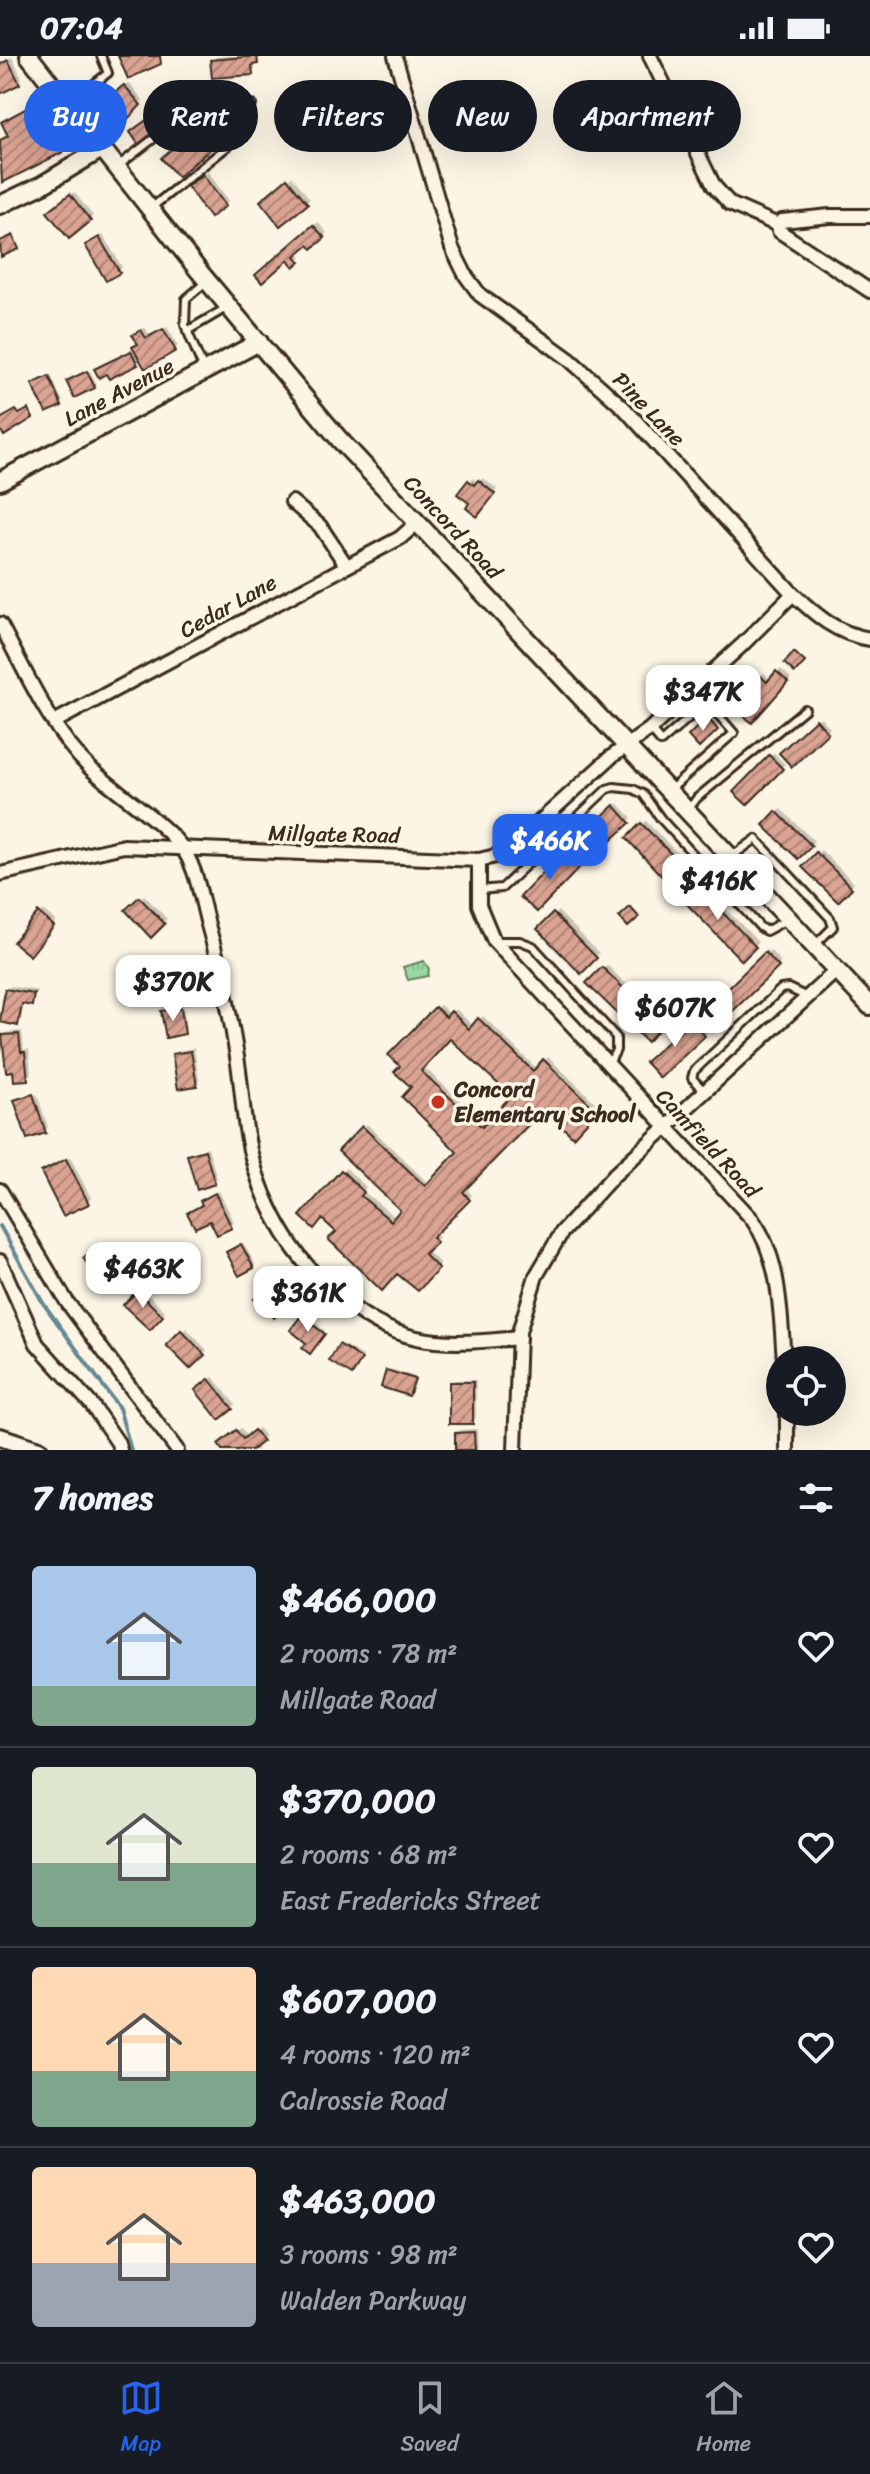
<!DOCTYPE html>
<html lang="en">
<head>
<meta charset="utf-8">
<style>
  body { margin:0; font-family:Sriracha,sans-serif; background:#20242c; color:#f1f3f6; height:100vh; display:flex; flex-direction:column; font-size:30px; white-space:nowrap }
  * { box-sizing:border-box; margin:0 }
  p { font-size:26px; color:#9ea1a6 }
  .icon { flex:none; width:44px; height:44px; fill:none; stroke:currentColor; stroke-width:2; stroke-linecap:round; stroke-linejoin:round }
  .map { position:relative; height:1394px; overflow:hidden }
  .panel { display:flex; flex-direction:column; background:#171b24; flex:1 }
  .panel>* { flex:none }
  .hud { position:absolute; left:24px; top:24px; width:822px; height:72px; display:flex; gap:16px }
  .fabs { position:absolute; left:766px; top:1290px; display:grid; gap:16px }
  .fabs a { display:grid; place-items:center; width:80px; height:80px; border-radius:50%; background:#171b24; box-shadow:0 8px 32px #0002; font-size:40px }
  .price { position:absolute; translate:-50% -68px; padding:0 18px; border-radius:16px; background:#fff; color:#222; font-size:26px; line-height:52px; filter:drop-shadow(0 2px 4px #0008) }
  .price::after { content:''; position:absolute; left:50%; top:48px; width:24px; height:18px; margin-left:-12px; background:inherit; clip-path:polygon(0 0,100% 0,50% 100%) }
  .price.selected { background:#2563eb; color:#fff }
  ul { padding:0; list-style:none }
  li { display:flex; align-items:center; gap:24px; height:200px; padding:0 32px }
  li+li { border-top:2px solid #363941 }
  li span { display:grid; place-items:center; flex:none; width:224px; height:160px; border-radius:8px; color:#555 }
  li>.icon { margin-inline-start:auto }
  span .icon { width:96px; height:96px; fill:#fffc; stroke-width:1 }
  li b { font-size:34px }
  h2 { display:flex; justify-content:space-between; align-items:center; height:96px; padding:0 32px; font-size:34px }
  .pill { padding:0 28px; border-radius:36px; background:#171b24; box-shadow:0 8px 32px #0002; font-size:28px; line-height:72px }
  .pill.selected { background:#2563eb; color:#fff }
  .status { display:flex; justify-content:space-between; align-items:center; height:56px; padding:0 40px; background:#171b24; direction:ltr }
  .status svg { height:22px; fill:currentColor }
  .tab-bar { display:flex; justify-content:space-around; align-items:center; height:112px; border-top:2px solid #363941; background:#171b24; font-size:22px; color:#9ea1a6 }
  .tab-bar a { display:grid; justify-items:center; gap:4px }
  .tab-bar .selected { color:#2563eb }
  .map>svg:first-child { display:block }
  .park { fill:url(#park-tufts); stroke:#6a8261; stroke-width:2 }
  .shadow { fill:#0003; fill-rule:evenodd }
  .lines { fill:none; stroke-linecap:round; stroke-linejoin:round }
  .stream { stroke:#648992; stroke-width:4 }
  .building { fill:url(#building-hatch); stroke:#3b2a1e; stroke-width:2; fill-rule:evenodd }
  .service-casing { stroke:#3b2a1e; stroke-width:12 }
  .minor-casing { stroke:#3b2a1e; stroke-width:18 }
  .tertiary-casing { stroke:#3b2a1e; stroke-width:22 }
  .service { stroke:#fcf5e5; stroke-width:6 }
  .minor { stroke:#fcf5e5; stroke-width:12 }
  .tertiary { stroke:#fcf5e5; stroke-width:16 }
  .poi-dot { fill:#c8321e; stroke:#fcf5e5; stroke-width:3 }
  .labels { text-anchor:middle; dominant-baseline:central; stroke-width:7; stroke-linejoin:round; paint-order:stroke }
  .street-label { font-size:22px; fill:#3b2a1e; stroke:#fcf5e5 }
  .poi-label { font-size:22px; font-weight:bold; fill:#3b2a1e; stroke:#fcf5e5; text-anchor:start }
</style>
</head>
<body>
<div class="status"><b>07:04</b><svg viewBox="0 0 49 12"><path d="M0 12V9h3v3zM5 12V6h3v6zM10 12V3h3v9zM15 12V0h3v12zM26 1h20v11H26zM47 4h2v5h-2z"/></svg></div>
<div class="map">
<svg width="870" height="1394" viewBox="0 0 870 1394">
  <defs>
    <pattern id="park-tufts" width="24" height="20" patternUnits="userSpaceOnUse" patternTransform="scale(2)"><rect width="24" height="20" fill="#99daa4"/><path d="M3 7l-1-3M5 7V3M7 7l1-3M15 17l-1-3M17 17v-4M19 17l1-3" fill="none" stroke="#85bb8d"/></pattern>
    <pattern id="building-hatch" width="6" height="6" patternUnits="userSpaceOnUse" patternTransform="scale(2)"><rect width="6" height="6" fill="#daa392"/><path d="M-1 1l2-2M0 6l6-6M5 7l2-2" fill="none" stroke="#b28577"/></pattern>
  </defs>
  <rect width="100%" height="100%" fill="#fcf5e5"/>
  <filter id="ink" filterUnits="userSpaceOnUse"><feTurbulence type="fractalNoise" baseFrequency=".0125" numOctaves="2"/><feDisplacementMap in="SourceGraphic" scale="16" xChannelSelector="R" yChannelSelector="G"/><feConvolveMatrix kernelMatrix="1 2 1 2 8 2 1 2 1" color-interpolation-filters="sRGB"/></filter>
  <g filter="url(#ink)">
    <path class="park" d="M424,905L429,913L428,920L408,924L403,911Z"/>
    <g class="shadow">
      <path d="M229,0H260V3L255,6V13L252,17L213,5L216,1Z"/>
      <path d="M12,1L22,22L0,35V7Z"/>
      <path d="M129,27L143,44L135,52L110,42Z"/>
      <path d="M44,43L67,89L62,94L3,124L0,119V83L10,78L3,66Z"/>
      <path d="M162,54L169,64L168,66L135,74Z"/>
      <path d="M202,68L216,85L179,118L164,102Z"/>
      <path d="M208,116L229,145L211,159L193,127Z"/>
      <path d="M292,120L310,143L306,146L266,141Z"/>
      <path d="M74,136L93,160L90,163L53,152Z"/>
      <path d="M318,166L327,177L312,191L308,186L298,195L302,201L294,208L289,201L257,219Z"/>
      <path d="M103,179L122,211L119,215L91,186Z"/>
      <path d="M145,271L150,280L167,271L178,290L174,293L141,303L136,307L99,311L136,293L135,291L139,286L138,275Z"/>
      <path d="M90,315L96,328L94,330L71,324Z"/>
      <path d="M51,320L63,346L47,355L37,326Z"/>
      <path d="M473,422L478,427L483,422L497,433L480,454L472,447L469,426Z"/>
      <path d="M781,613L791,622L752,664L751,640L746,636L764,617L771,624Z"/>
      <path d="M710,661L719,670L699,689L690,680Z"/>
      <path d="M821,661L830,672L792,708L782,697Z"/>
      <path d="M774,697L785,708L747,746L736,736Z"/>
      <path d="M618,747L632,762L588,803L575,789Z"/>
      <path d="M781,753L814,785L798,801L766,769Z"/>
      <path d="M646,765L687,807L669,825L628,782Z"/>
      <path d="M568,794L582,806L536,854L523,841Z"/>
      <path d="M821,794L854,827L838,844L805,811Z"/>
      <path d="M698,824L758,886L742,902L681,840Z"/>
      <path d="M144,839L167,863L151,879L128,854Z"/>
      <path d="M43,854L56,865L33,894L39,858Z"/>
      <path d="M558,855L599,897L581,915L540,873Z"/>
      <path d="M770,894L781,906L714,970L703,959Z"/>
      <path d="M174,900L180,930L177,932L158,905Z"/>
      <path d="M607,909L664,966L647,984L589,927Z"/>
      <path d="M11,930L37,935L32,948L24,946L21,964L17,967L7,934Z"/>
      <path d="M440,949L450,958L456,953L474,971L483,960L537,1013L548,1001L599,1050L573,1078L544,1050L465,1131L472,1139L434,1177L439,1181L426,1194L441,1208L418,1232L339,1176L322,1160H303L346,1112L366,1131L363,1135L396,1162L403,1154L341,1095L367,1068L429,1128L460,1095L414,1031L403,1009L391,999ZM450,981L513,1040L486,1069L423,1010Z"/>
      <path d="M183,951L186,974L184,977L164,955Z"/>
      <path d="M695,962L708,975L660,1019L648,1006Z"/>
      <path d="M22,975L24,994L29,993L31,1018L27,1022L4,980L8,976Z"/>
      <path d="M194,992L199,1024L196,1028L174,999L178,995Z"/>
      <path d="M37,1038L48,1071L45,1075L17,1045Z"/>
      <path d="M208,1091L217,1123L214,1127L189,1099Z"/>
      <path d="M70,1101L91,1142L87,1146L43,1116Z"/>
      <path d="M219,1135L234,1166L231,1170L190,1157L204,1148L202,1145L206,1142Z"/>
      <path d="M243,1187L255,1208L253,1210L230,1195Z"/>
      <path d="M104,1188L121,1214L117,1217L90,1198Z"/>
      <path d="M270,1228L288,1244L274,1259L257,1243Z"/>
      <path d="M142,1233L165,1255L150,1271L126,1249Z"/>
      <path d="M305,1259L325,1275L309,1295V1286L293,1274Z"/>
      <path d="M186,1272L207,1294L190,1311L169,1289Z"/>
      <path d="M342,1288L363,1300L354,1315L340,1290Z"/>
      <path d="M390,1313L415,1321L409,1338L388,1315Z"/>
      <path d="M213,1321L235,1348L232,1352L201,1330Z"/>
      <path d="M455,1324H476V1362L472,1366L451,1327Z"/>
      <path d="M241,1372L247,1381L258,1372L265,1380L254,1389L258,1394H225L224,1385Z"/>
      <path d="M477,1373L478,1394H458L457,1377L461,1374Z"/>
    </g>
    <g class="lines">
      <path class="stream" d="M0,1170L43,1247L119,1352L131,1394"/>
    </g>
    <g class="building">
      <path d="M118,0H160L161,8L128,23Z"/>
      <path d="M257,0L258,8L252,9L253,19L212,22L210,4Z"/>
      <path d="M8,4L20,28L0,38V8Z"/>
      <path d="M124,29L141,49L123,68L104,45Z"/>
      <path d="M38,46L63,96L2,127L0,84L8,80L1,66Z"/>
      <path d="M159,55L169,68L139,89L130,76Z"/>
      <path d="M198,70L214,90L178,121L161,102Z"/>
      <path d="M203,119L226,150L210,162L187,130Z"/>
      <path d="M287,122L308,148L280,170L260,145Z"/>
      <path d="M70,138L91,165L69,183L47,156Z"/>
      <path d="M313,169L325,182L312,193L308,189L295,200L300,206L294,211L288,204L262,227L255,219Z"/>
      <path d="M13,179L19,193L1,201L0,185Z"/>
      <path d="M99,181L120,217L106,225L85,189Z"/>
      <path d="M163,273L176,295L145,313L132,291L138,288L132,279L141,274L146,282Z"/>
      <path d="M131,295L138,309L109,323L106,318L99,322L94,313Z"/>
      <path d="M87,315L95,332L74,342L66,325Z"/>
      <path d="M49,320L62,350L46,357L32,328Z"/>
      <path d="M28,353L33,362L4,380L0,373V363L16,354L19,358Z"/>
      <path d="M468,424L474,429L478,424L495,438L477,461L466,452L469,447L457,438Z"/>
      <path d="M794,596L805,606L795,617L784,607Z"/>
      <path d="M776,615L788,626L752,667L736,653L748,640L743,636L759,619L767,626Z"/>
      <path d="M707,661L718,674L699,692L688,680Z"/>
      <path d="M816,663L828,677L792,711L779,697Z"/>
      <path d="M769,699L783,713L747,749L733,736Z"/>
      <path d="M614,749L630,767L588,806L572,789Z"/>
      <path d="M776,755L812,790L798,803L763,769Z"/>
      <path d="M641,767L685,812L669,828L626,782Z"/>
      <path d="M563,796L580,811L537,856L520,841Z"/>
      <path d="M816,796L852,832L838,846L802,811Z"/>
      <path d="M693,826L756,891L742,905L679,840Z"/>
      <path d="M139,841L165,868L151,882L125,854Z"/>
      <path d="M630,851L639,861L628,871L619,861Z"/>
      <path d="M38,856L54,870L30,900L13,886Z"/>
      <path d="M553,857L597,902L581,918L537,873Z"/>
      <path d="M765,896L779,911L714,973L700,959Z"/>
      <path d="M172,901L178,934L162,938L155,904Z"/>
      <path d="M602,911L662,970L647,986L586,927Z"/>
      <path d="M5,933L34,938L32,950L22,948L18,970L0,966Z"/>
      <path d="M435,951L446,961L451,955L469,973L478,962L533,1015L543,1003L597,1055L573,1081L544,1053L463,1136L470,1144L432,1182L437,1186L424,1198L439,1213L418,1235L397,1218L382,1235L328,1183L336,1176L322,1163L314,1173L300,1160L341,1114L364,1136L361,1140L391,1165L400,1154L338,1095L362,1070L425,1130L457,1096L402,1041L411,1031L394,1016L400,1010L388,999ZM450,983L511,1040L482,1071L421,1015Z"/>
      <path d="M181,952L185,978L166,982L161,955Z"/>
      <path d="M691,964L705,980L660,1022L645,1006Z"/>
      <path d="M19,978L21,996H25L28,1024L14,1025L13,1015L6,1016L2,979Z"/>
      <path d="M191,995L197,1030L178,1033L172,998Z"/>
      <path d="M33,1038L46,1077L27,1083L14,1044Z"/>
      <path d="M205,1094L215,1128L197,1134L187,1099Z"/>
      <path d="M66,1103L89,1148L63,1160L41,1116Z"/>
      <path d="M215,1137L232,1172L217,1179L210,1165L195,1172L187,1157L202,1149L200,1145Z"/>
      <path d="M241,1188L254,1212L239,1220L226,1196Z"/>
      <path d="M99,1190L119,1219L103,1230L83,1202Z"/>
      <path d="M267,1229L287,1248L274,1262L254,1243Z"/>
      <path d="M137,1235L163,1260L150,1274L123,1249Z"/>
      <path d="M301,1260L325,1278L310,1298L302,1292L306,1287L290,1274Z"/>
      <path d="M181,1274L205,1299L190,1313L166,1289Z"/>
      <path d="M339,1288L362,1303L352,1319L329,1305Z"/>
      <path d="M386,1314L415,1323L409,1340L381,1331Z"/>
      <path d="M209,1323L233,1353L219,1364L195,1334Z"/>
      <rect x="449" y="1326" width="24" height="42"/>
      <path d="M236,1374L243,1383L254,1374L263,1385L252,1394H222L218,1388Z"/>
      <path d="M474,1376L475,1394H455V1377Z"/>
    </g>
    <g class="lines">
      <defs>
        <g id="service">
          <path d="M68,48L108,17L101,0"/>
          <path d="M118,110L200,47"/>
          <path d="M151,152L228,90L252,49"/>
          <path d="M187,275L226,252"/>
          <path d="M203,312L185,269L186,243L207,225"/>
          <path d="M650,673L661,686L707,646"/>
          <path d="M671,733L734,677L695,632"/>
          <path d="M688,754L697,742L805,653"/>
          <path d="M731,801L756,783L830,862L833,871L816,888"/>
          <path d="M478,834L502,832L607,733L614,731L633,733L643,738L661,763L760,871L766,875L788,863"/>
          <path d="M498,885H520L533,890L616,981V994L609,1008"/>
          <path d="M705,1036L692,1022L694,1015L781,933L788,932L807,941"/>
        </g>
        <g id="minor">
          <path d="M395,0L452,192L466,220L480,239L569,303L624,352L793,538C817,560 837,578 870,583"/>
          <path d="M650,0L714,130L730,148L778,169"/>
          <path d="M870,160H830L782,165L778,169L779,175L870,235"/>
          <path d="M292,446L320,470L346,509"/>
          <path d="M0,568C26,616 50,673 90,712C113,734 171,771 185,796C197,816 201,842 207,865C219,907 229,951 236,995C241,1021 242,1047 246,1073C255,1132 284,1192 329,1232C395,1291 435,1290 519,1282"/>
          <path d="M54,666L400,482L418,466"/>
          <path d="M479,804V849L494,885L752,1163C781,1203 780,1256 784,1304"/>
          <path d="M0,818L124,790L479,804L504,798L611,701L650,673L742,589L793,538"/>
          <path d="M0,1134L67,1246L177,1394"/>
          <path d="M0,1205L37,1288L92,1349L118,1387L120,1394"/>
          <path d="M515,1394L519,1276L536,1220L562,1176L614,1119L837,914"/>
          <path d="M787,1394V1356"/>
        </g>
        <g id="tertiary">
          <path d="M29,0L199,215L339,383L870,950"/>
          <path d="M0,149L42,129L103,92"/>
          <path d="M0,425L259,286"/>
          <path d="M0,1381L39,1394"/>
        </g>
      </defs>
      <use href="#service" class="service-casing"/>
      <use href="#minor" class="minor-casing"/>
      <use href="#tertiary" class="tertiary-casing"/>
      <use href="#service" class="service"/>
      <use href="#minor" class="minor"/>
      <use href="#tertiary" class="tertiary"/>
    </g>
  </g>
  <circle class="poi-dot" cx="438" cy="1046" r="8"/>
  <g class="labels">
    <g class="street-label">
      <text transform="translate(119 336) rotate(-28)">Lane Avenue</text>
      <text transform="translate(649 353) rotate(46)">Pine Lane</text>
      <text transform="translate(453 471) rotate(47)">Concord Road</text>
      <text transform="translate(228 550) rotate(-29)">Cedar Lane</text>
      <text transform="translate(334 778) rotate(1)">Millgate Road</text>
      <text transform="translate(708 1087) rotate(47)">Camfield Road</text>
    </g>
    <g class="poi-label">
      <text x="454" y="1033">Concord<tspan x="454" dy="25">Elementary School</tspan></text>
    </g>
  </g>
</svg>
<div class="fabs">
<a><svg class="icon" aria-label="locate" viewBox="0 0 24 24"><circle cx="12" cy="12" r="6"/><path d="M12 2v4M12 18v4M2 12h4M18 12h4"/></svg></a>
</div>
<b class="price" style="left:703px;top:677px">$347K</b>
<b class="price selected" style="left:550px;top:826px">$466K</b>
<b class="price" style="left:718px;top:866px">$416K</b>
<b class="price" style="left:173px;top:967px">$370K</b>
<b class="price" style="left:675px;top:993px">$607K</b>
<b class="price" style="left:143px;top:1254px">$463K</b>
<b class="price" style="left:308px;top:1278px">$361K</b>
<div class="hud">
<a class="pill selected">Buy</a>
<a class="pill">Rent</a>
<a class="pill">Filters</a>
<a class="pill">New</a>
<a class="pill">Apartment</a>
</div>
</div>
<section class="panel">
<h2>7 homes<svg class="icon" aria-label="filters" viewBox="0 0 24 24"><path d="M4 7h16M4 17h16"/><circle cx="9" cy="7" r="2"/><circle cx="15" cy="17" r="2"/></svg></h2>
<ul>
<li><span style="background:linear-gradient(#a9c7e8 75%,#7fa58c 0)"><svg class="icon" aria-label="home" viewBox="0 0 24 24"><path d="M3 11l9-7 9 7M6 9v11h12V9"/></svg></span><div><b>$466,000</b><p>2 rooms · 78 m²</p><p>Millgate Road</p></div><svg class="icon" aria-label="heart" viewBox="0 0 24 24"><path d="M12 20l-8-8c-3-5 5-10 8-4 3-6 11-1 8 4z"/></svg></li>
<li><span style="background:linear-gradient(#dfe7d0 60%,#7fa58c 0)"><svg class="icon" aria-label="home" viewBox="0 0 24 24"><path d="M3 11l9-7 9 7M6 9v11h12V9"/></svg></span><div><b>$370,000</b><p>2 rooms · 68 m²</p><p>East Fredericks Street</p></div><svg class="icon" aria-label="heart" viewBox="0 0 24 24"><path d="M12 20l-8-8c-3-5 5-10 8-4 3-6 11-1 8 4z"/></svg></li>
<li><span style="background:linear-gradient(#ffd9b3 65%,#7fa58c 0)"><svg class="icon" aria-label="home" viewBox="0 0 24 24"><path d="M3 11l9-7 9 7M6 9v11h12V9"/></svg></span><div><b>$607,000</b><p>4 rooms · 120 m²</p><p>Calrossie Road</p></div><svg class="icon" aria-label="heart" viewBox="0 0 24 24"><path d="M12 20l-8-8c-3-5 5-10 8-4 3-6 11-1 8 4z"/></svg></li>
<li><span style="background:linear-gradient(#ffd9b3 60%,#9aa5b1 0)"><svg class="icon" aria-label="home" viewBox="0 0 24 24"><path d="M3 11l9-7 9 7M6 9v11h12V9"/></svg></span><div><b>$463,000</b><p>3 rooms · 98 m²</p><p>Walden Parkway</p></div><svg class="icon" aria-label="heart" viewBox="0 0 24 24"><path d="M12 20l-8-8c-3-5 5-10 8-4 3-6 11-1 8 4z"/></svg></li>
</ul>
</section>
<nav class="tab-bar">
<a class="selected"><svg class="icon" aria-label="map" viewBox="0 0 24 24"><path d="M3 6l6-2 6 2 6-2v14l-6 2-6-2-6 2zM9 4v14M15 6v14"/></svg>Map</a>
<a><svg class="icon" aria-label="saved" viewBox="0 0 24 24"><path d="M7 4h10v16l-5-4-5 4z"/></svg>Saved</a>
<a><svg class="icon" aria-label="home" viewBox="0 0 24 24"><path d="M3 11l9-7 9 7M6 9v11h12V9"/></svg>Home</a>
</nav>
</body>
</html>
